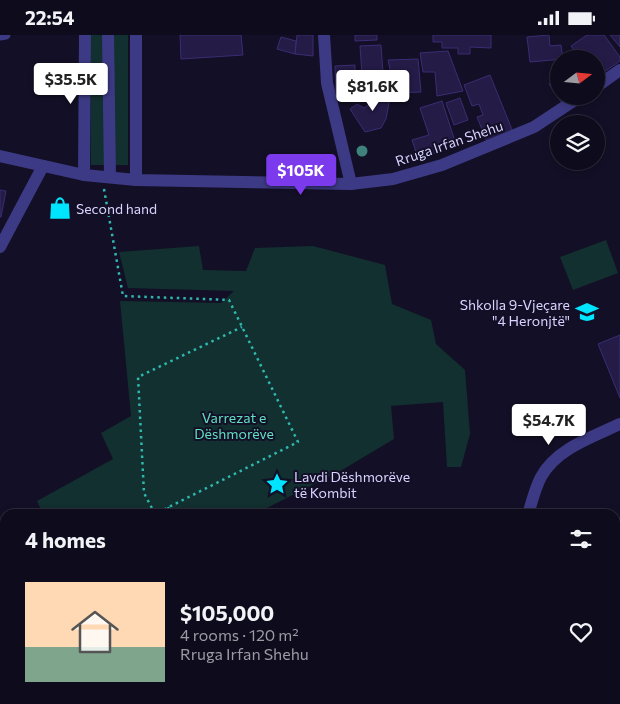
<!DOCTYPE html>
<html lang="en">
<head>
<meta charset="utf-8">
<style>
  body { margin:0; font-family:Commissioner,sans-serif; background:#171425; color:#f1f3f6; height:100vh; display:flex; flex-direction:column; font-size:19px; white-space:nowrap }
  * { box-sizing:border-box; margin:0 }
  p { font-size:16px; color:#9b9ba3 }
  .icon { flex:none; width:28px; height:28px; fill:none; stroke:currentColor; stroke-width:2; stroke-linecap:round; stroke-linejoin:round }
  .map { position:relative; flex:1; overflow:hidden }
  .panel { position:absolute; left:0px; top:474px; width:620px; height:196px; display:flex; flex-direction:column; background:#0e0b1c; border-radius:15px 15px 0 0; box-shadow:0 2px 8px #0003,0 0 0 1px #2e2b3b }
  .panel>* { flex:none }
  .needle { width:32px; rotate:74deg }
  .fabs { position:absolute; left:550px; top:15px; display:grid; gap:10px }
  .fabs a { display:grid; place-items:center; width:55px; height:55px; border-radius:50%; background:#0e0b1c; box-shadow:0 2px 8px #0003,0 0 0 1px #2e2b3b; font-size:25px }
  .price { position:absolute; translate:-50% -42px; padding:0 11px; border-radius:5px; background:#fff; color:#222; font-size:16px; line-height:32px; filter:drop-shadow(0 1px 2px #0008) }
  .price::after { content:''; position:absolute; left:50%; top:30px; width:15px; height:11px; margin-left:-8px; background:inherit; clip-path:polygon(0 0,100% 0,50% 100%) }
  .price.selected { background:#7c3aed; color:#fff }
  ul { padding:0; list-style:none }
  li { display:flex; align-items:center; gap:15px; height:125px; padding:0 25px }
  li+li { border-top:1px solid #2e2b3b }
  li span { display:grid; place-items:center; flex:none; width:140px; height:100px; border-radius:0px; color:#555 }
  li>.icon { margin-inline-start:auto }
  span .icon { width:60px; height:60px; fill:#fffc; stroke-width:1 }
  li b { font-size:21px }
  h2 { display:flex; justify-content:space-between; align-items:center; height:60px; padding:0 25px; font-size:21px }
  .status { display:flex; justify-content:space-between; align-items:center; height:35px; padding:0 25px; background:#0e0b1c; direction:ltr }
  .status svg { height:14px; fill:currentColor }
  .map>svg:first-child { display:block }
  .green { fill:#12302f }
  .building { fill:#241b47; stroke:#3b2d73 }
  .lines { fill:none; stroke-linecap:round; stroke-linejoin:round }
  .path { stroke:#2fb8b0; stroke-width:2.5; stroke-dasharray:2.5 4; stroke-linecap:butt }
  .service { stroke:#3d3a85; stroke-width:9 }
  .pedestrian { stroke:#3d3a85; stroke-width:12 }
  .minor { stroke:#3d3a85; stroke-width:12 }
  .tree { fill:#3d827b }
  .labels { text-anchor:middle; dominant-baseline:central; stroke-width:4; stroke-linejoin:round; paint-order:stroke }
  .street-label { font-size:14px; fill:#d9d4ff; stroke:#130f26 }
  .poi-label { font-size:14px; fill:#d9d4ff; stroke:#130f26; text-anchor:start }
  .park-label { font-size:14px; fill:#5fe0c0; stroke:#130f26 }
</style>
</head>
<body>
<div class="status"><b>22:54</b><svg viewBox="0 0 49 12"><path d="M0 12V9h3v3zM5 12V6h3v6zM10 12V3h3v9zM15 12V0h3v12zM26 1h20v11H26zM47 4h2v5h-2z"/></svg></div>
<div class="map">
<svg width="620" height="669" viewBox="0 0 620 669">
  <rect width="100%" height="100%" fill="#130f26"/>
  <g class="green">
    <rect x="91" y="0" width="37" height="130"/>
    <path d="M606,205L618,238L573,255L560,222Z"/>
    <path d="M199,211L203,235L246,236L255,213L313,211L385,230L392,269L431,285L436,309L465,335L470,399L461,432H447L443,367L391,371L394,404L342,435L255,479H43L37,466L113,424L101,398L131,381L120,266L221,268L234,256L128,253L119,217Z"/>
  </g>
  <g class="building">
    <path d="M180,0H241L243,20L181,24Z"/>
    <path d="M297,0H313V21L295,19Z"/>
    <path d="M355,0H377V5L355,6Z"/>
    <path d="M433,0H491V13L470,12V19H458V13H442V7H433Z"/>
    <path d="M549,0L550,11L561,10L563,24L530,27L527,2Z"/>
    <path d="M587,0H604L620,22V26L601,39L596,30V24H593L590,19L580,24L571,11Z"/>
    <path d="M610,0H620V12Z"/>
    <path d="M281,2L296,6L295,19L277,14Z"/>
    <path d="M381,10L383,38L362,39L360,11Z"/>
    <path d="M448,16L463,56L437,61L435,37H423L420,18Z"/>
    <path d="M418,24L421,57L395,58L388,25Z"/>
    <path d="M355,30V44H366V59L336,60L335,31Z"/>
    <path d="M490,40L513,97L487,107L477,82L483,80L479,69L472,71L464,50Z"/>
    <path d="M559,42V61H572L562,68L549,49Z"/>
    <path d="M375,55L383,56L389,68L386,84L381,93L365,97L350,74L357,69L364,73L373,67L371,58Z"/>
    <path d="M460,63L468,85L454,90L446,68Z"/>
    <path d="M442,66L454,103L433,110L435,118L418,123L412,105L429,100L420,73Z"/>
    <path d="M0,155L6,156L1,182H0Z"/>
    <path d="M620,300V363L598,309Z"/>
  </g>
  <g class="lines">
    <g class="path">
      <path d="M104,154L123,261L229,265L298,407L155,479L144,458L138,342L242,292"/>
      <path d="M168,472L171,479"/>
    </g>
    <path class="service" d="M0,1L6,0"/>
    <path class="pedestrian" d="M108,0L110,142"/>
    <g class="minor">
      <path d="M136,0V145"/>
      <path d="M324,0L327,48L351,149"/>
      <path d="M596,52L620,35"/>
      <path d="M0,121L84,140L136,145L351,149L393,144L442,130L534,92L581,61"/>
      <path d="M84,140L85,0"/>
      <path d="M0,212L43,131"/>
      <path d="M528,479C532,467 535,453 541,442C556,414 592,402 620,389"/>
      <path d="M615,604L620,600"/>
      <path d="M261,665L264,669"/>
      <path d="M491,665L495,669"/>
      <path d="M3,669L7,665"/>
      <path d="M325,669L328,665"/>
      <path d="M544,669L548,665"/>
    </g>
  </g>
  <circle class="tree" cx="362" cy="116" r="5.5"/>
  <defs>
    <symbol id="shop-bare" viewBox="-9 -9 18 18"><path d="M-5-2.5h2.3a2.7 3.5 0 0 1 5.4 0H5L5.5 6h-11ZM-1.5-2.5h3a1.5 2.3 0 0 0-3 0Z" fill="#00e5ff" stroke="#130f26" stroke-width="2.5" paint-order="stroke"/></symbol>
    <symbol id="school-bare" viewBox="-9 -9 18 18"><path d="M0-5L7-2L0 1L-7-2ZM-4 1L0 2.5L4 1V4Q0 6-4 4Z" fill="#00e5ff" stroke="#130f26" stroke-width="2.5" paint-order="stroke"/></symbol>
    <symbol id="sight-bare" viewBox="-9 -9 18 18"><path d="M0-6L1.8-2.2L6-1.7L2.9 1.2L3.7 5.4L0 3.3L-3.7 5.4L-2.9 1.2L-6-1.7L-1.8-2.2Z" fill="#00e5ff" stroke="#130f26" stroke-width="2.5" paint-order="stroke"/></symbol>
  </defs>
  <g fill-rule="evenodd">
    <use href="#shop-bare" x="44" y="157" width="32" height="32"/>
    <use href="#school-bare" x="571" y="261" width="32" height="32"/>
    <use href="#sight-bare" x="261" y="433" width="32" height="32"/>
  </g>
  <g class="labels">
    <g class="street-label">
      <text transform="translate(449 108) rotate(-19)">Rruga Irfan Shehu</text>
    </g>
    <g class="poi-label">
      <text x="76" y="173">Second hand</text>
      <text x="570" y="269" text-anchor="end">Shkolla 9-Vjeçare<tspan x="570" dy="16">"4 Heronjtë"</tspan></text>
      <text x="294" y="441">Lavdi Dëshmorëve<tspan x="294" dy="16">të Kombit</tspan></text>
    </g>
    <g class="park-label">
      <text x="234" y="382">Varrezat e<tspan x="234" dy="16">Dëshmorëve</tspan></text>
    </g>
  </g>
</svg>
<div class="fabs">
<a><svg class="needle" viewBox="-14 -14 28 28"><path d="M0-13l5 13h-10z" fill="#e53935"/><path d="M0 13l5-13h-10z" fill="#9b9ba3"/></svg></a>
<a><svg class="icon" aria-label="layers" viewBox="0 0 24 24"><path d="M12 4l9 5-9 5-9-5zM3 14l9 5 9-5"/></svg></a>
</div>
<b class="price" style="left:71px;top:70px">$35.5K</b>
<b class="price" style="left:373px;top:77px">$81.6K</b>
<b class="price selected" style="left:301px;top:161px">$105K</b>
<b class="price" style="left:549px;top:411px">$54.7K</b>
<section class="panel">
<h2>4 homes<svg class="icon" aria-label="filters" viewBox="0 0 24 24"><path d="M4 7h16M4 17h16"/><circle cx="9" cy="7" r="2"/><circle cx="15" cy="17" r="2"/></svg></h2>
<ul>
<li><span style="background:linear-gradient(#ffd9b3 65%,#7fa58c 0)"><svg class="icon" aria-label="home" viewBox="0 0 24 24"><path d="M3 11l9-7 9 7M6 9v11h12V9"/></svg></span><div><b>$105,000</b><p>4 rooms · 120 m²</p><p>Rruga Irfan Shehu</p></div><svg class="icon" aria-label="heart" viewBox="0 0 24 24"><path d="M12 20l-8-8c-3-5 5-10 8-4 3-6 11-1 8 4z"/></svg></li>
</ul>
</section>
</div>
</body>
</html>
